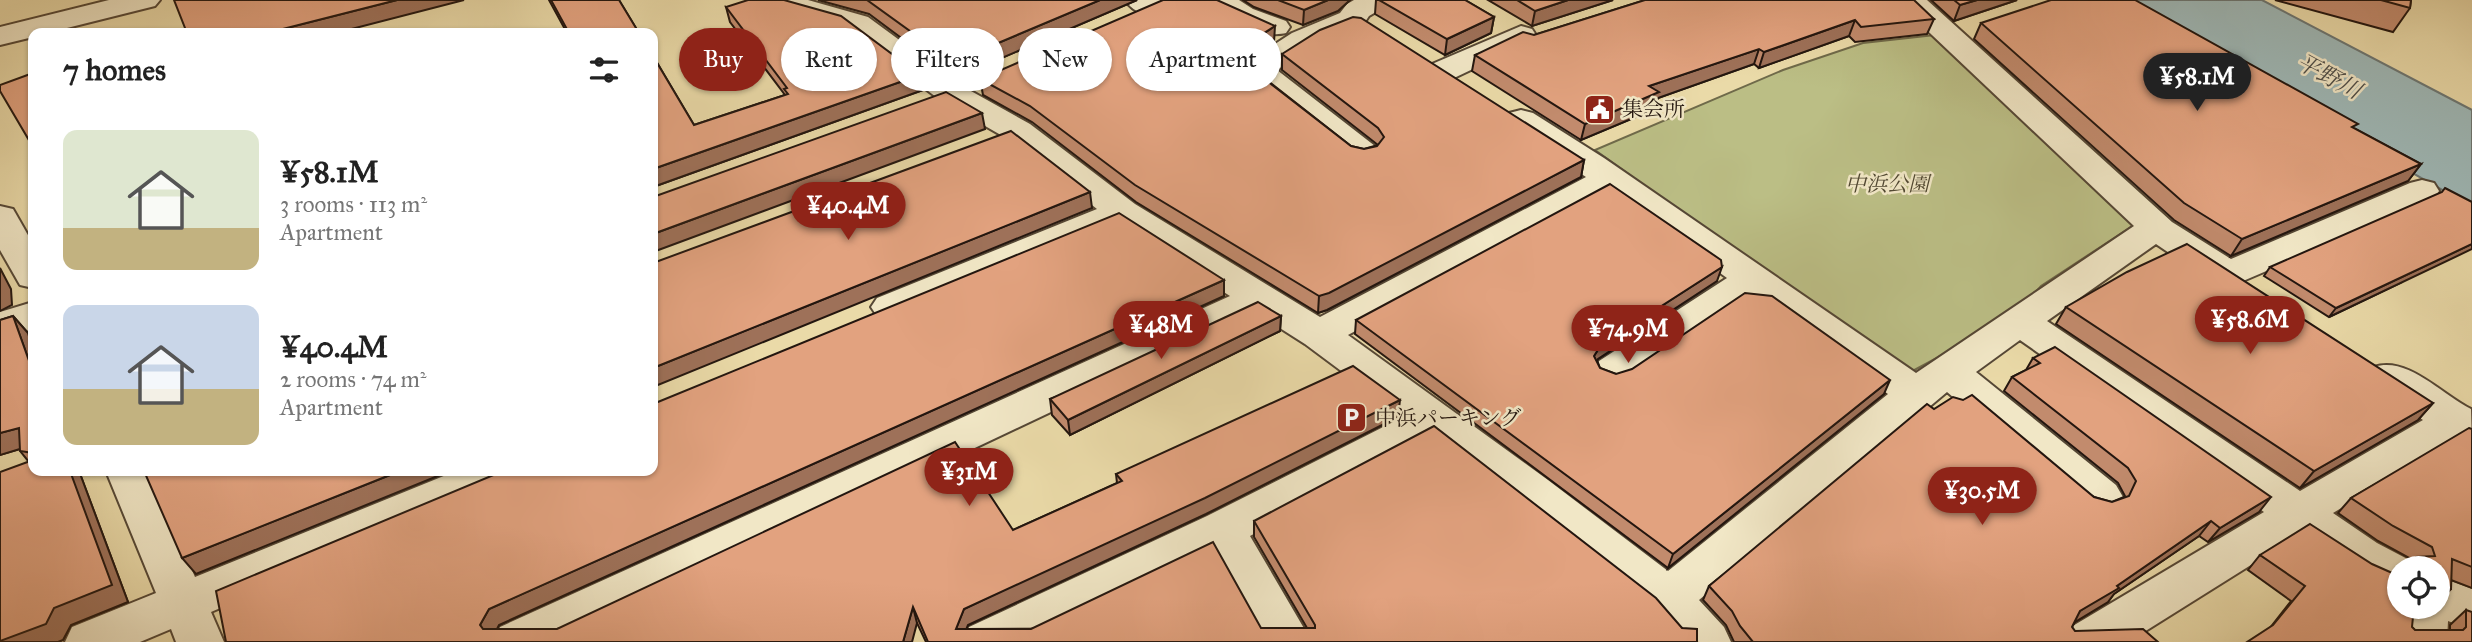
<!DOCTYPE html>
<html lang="en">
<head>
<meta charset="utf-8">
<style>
  body { margin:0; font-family:"IM FELL Great Primer","Noto Serif JP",serif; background:#f2f2f2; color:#222; height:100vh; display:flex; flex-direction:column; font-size:26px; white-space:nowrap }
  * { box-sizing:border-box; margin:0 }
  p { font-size:23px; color:#767676 }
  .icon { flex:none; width:38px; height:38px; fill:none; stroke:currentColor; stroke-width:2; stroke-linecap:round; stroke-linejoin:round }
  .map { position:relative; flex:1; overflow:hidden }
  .details { position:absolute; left:28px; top:28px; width:630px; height:448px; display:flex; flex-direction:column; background:#fff; border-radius:14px; box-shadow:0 2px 5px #0004 }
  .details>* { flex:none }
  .banner { position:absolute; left:679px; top:28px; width:665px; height:63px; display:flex; gap:14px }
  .controls { position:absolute; left:2387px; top:556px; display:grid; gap:14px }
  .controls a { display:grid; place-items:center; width:63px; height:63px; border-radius:50%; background:#fff; box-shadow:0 2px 5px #0004; font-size:35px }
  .price { position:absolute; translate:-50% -60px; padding:0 16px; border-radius:24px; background:#8f2418; color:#fff; font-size:23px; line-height:46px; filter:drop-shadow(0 2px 4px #0008) }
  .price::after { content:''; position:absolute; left:50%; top:42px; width:21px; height:16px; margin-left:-10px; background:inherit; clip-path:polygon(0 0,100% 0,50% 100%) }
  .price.active { background:#222; color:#fff }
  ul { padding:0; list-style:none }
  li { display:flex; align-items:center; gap:21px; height:175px; padding:0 35px }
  li span { display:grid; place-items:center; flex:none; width:196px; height:140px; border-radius:14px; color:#555 }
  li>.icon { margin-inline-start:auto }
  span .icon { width:84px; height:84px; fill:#fffc; stroke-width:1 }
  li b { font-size:30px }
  h2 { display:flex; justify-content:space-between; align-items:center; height:84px; padding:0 35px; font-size:30px }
  .pill { padding:0 24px; border-radius:32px; background:#fff; box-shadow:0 2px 5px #0004; font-size:24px; line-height:63px }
  .pill.active { background:#8f2418; color:#fff }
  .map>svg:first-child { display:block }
  .green { fill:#bbbe85; stroke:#6f6a4a; stroke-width:2 }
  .water { fill:#9eb7b5; stroke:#6d7773; stroke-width:2 }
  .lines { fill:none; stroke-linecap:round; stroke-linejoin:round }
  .minor-casing { stroke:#554735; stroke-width:4 }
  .minor { fill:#f1e7c6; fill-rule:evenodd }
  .wall { fill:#c28b6d; stroke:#23160f; stroke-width:2 }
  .shaded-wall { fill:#9e7159; stroke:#23160f; stroke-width:2 }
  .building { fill:#e2a27f; stroke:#23160f; stroke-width:2 }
  .labels { text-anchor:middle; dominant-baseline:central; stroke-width:5; stroke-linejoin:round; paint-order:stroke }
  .poi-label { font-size:21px; fill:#23160f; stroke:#f1e7c6; text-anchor:start }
  .park-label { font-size:21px; font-style:italic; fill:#514832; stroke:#f1e7c6 }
  .water-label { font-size:23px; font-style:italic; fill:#4e4e49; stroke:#f1e7c6 }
</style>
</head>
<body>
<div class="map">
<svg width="2472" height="642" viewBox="0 0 2472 642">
  <rect width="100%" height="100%" fill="#eadaa8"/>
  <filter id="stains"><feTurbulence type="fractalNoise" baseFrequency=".00286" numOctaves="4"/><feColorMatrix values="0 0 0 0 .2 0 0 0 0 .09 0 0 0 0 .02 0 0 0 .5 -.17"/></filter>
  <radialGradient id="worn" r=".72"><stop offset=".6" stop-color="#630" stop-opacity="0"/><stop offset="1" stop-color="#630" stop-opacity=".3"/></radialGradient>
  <path class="green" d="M1935,35L2134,225L2041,286L2013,317L1907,374L1595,150L1783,70L1863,43Z"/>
  <path class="water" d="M2110,0H2262L2472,110V207Z"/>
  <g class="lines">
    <defs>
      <g id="minor">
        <path d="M109,0H160L155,6L47,33H33V37L0,45V27Z"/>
        <path d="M761,0H808L868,17L962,86L1030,124L1135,204L1320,317L1586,177L1509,127L1505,120L1509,113L1521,110L1533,113L1604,158L1916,373L2134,226L1895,0H1927L2172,222L2231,259L2410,183L2422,180L2434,183L2439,191L2434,199L2229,287L2215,284L2156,244L2047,321L2300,491L2423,420L2374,387L2368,377L2374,367C2408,356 2441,394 2471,409L2472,447L2455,440L2333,513L2377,543L2415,563L2418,569H2399V595C2361,583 2329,558 2297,536L2128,642H2064L2071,627L2264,512L2020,340L1976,372L2116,485L2123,497L2116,509L2101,514L2086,509L1947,392L1699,600L1724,627L1731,642H1678L1652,612L1432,439L1250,536L1312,642H1263L1214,554L1033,642H962L969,627L1207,516L1403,417L1305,344L1258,314L565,642H493L500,627L1230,296L1120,226L903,316L890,320L877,316L871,307L877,298L1097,209L1006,138L940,100L846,29L766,6ZM1609,193L1727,278L1599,361L1593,371L1599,381L1613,385L1627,381L1752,296L1888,394L1668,571L1548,480L1348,335Z"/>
        <path d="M1125,0H1160L1166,7L1161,13C1147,17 1134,13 1125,0Z"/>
        <path d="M1204,0H1239L1253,9L1286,21L1290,27L1286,33C1262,39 1218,20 1204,0Z"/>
        <path d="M1354,0H1391L1386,6L1369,16L1363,25L1314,45L1277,70L1375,146L1380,153L1375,160L1363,163L1351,160L1246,77L1241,70L1246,63L1292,33L1340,13L1347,4Z"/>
        <path d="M1521,26L1532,29L1536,35L1532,41L1454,78L1443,80L1432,78L1427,71L1432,64Z"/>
        <path d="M0,206L13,209L33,244V288L20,285L0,250Z"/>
        <path d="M33,302V329L0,339V312Z"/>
        <path d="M106,471H148L195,577L456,471H520L514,483L211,612L224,642H176L171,629L140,642H65L72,627L156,593Z"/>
        <path d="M2438,576L2472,589V630L2448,621L2447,642H2399L2403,607H2438Z"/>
      </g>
    </defs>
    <use href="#minor" class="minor-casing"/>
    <use href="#minor" class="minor"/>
  </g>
  <g class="wall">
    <path d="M549,0H619L639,33H567Z"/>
    <path d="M818,0H1137L955,78L869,14Z"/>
    <path d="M1243,0H1350L1338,11L1303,25L1254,7Z"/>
    <path d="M1376,0H1465L1494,17L1491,33L1445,55L1375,14Z"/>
    <path d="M1488,0H1613L1532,26Z"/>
    <path d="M1645,0L1934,19L1927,34L1855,42L1849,36L1759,68L1754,64L1658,98L1655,109L1581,140L1472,71L1475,55L1534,35Z"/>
    <path d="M1931,0H2017L1954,21Z"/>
    <path d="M2275,0H2411L2410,8L2393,32Z"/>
    <path d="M726,7L923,90L653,187V56L694,125L785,95L730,22Z"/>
    <path d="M1981,23L2355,129L2421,164L2408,181L2231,256L2174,220L1974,39Z"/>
    <path d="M1274,42L1244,62L1351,146L1364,149L1378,145L1282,70V54L1584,160L1581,177L1327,310L1318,313L1136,202L1032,122L983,95L980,79Z"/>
    <path d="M2270,267L2400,283L2329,317L2264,276Z"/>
    <path d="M1224,280V296L499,625L497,629H557L1013,530L1117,483L1116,474L1398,417L1206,514L968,625L966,629L1307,628L1254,537V521L1682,628L1697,642H926L917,623L226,642Z"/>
    <path d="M1717,281L1598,359L1597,360L1600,368L1616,374L1884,394L1668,568L1355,334L1356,320Z"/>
    <path d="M2066,307L2433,403L2418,420L2300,488L2056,324Z"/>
    <path d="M13,316L28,333L33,349V471H79L128,602L71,625L63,640L58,642H0L29,462L20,451V449L0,455V320Z"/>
    <path d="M1281,316L1280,331L1070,435L1052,415L1050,399Z"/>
    <path d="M2033,358L2259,512L2208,542L2199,536L2114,594L2108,602L2075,622L2072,627L2075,631L2158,642H1734L1726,625L1703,600L1709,586L1934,409L2094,497L2112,502L2124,497L2125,496L2118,483L2004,391L2012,377L2026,370Z"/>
    <path d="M2472,429V588L2451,580V589L2438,602V569H2404L2413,560L2378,541L2338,513L2351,498Z"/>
    <path d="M2260,555L2412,627L2415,630H2450V625L2466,610L2472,642L2270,628L2291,601L2248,570Z"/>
  </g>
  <g class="shaded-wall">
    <path d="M397,0H464L336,33H267Z"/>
    <path d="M1100,0H1137L955,78L953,62Z"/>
    <path d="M1328,0H1350L1338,11L1303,25L1304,10Z"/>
    <path d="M1568,0H1613L1532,26L1535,11Z"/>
    <path d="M1977,0H2017L1954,21L1960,5Z"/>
    <path d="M1494,17L1491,33L1445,55L1447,39Z"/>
    <path d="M1855,20L1849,36L1759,68L1764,52Z"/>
    <path d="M1275,26L1274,42L1244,61L1238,70V54L1244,46Z"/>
    <path d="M1759,49L1754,64L1658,98L1655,109L1581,140L1585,124L1649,86Z"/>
    <path d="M920,75L923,90L653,187V169Z"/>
    <path d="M982,113L985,129L653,252V234Z"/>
    <path d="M1584,160L1581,177L1327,310L1318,313L1319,296Z"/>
    <path d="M2421,164L2408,181L2231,256L2242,239Z"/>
    <path d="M1090,192L1092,208L653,387V368Z"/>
    <path d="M2472,244V249L2329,317L2336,308Z"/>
    <path d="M1722,267L1717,281L1598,359L1591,370L1594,356L1601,345Z"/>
    <path d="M0,268L11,289L12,305L0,311Z"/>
    <path d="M1224,280V296L499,625L491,641L480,625L489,609Z"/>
    <path d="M13,316L28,333L33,349V372Z"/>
    <path d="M1281,316L1280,331L1070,435L1068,420Z"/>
    <path d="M1890,380L1884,394L1668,568L1673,554Z"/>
    <path d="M1400,400L1398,417L1206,514L968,625L961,642L956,629L964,609Z"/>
    <path d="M2433,403L2418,420L2300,488L2314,471Z"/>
    <path d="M19,428L33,445L0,455V433Z"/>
    <path d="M70,471H79L128,602L71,625L63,640L58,642H0Z"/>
    <path d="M400,471H450L196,574L182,558Z"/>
    <path d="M2271,497L2259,512L2208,542L2220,528Z"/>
    <path d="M2211,521L2199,536L2114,594L2108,602L2070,625L2080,611Z"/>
    <path d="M913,607L917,623L912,642H903Z"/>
  </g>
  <g class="building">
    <path d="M174,0H397L267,33H187Z"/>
    <path d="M551,0H619L639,33H569Z"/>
    <path d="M748,0H784L841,16L920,75L653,169V56L694,125L788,94L784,89L787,88L726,7Z"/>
    <path d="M867,0H1100L953,62Z"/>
    <path d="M1163,0H1217L1275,26L1244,46L1238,54L1244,63L1351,146L1364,149L1377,146L1384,137L1378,128L1282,54L1320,30L1353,17L1361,18L1584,160L1329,293L1319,296L1135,185L1030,106L980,79Z"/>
    <path d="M1278,0H1328L1304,10Z"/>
    <path d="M1379,0H1465L1494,17L1447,39Z"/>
    <path d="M1517,0H1568L1535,11Z"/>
    <path d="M1645,0H1914L1934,19L1861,27L1855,20L1764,52L1759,49L1649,86L1659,92L1585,124L1475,55L1523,32L1534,35Z"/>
    <path d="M1954,0H1977L1960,5Z"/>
    <path d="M2051,0H2135L2358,124L2352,127L2421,164L2242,239L2184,203L1981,23Z"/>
    <path d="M2381,0H2411L2410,8Z"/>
    <path d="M33,73V147L0,91V85Z"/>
    <path d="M946,92L982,113L653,234V197Z"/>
    <path d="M1011,131L1090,192L653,368V263Z"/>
    <path d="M1610,184L1721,260L1722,267L1601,345L1594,356L1600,368L1616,374L1632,369L1745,293L1772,296L1890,380L1673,554L1356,320Z"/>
    <path d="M2445,188L2472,202V244L2336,308L2270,267L2442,192Z"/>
    <path d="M1119,213L1224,280L489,609L480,625L483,629H557L955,442L1013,530L1122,481L1116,474L1353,366L1400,400L1205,498L964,609L956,629H1031L1213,542L1261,628H1315V625L1254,521L1434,426L1656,598L1682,628L1697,629V642H928L913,607L903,642H226L216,591L503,471H653V404Z"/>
    <path d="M2187,244L2433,403L2314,471L2066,307L2127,272Z"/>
    <path d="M1258,302L1281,316L1068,420L1050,399Z"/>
    <path d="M13,316L33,372V453L20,451L19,428L0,433V320Z"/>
    <path d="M2055,347L2271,497L2220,528L2211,521L2117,586L2119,588L2080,611L2072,627L2075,631L2143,629L2158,642H1753L1740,626L1732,611L1709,586L1927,404L1934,409L1953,397L1963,400L1972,395L2094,497L2112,502L2129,496L2136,481L2128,468L2012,377L2040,363L2033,358Z"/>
    <path d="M2469,428L2472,429V567L2452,559L2451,589L2438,590V569H2416V557L2435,556L2432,547L2393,526L2351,498Z"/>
    <path d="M33,460V471H70L112,585L54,608L46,624L0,641V472Z"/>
    <path d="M144,471H400L182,558Z"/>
    <path d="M2310,524L2372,564L2399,576V607H2414L2412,627L2415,630H2463L2466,627V610L2472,612V642H2247L2273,625L2305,586L2260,555Z"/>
  </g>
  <defs>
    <symbol id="civic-square" viewBox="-11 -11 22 22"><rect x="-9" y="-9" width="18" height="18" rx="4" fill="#8f2418" stroke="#f1e7c6"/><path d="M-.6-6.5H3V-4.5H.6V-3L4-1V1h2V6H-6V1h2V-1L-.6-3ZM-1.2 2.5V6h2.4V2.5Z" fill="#fff"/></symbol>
    <symbol id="parking-square" viewBox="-11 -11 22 22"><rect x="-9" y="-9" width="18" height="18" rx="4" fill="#8f2418" stroke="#f1e7c6"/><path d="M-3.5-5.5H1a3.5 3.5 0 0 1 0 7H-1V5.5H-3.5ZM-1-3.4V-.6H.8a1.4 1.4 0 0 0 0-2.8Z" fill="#fff"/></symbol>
  </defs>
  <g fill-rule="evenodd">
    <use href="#civic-square" x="1582" y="92" width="35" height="35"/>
    <use href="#parking-square" x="1334" y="400" width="35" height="35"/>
  </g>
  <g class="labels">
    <g class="poi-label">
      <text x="1622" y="109">集会所</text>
      <text x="1375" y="418">中浜パーキング</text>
    </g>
    <g class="park-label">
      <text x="1887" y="184">中浜公園</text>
    </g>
    <g class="water-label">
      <text transform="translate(2329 76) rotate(28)">平野川</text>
    </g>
  </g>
  <rect width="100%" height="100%" filter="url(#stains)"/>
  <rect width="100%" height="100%" fill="url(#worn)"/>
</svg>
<div class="controls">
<a><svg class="icon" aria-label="locate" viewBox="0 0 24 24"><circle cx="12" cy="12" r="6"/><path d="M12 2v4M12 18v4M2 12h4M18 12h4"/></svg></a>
</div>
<b class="price active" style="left:2197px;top:113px">¥58.1M</b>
<b class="price" style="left:848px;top:242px">¥40.4M</b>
<b class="price" style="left:2250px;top:356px">¥58.6M</b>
<b class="price" style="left:1161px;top:361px">¥48M</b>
<b class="price" style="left:1628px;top:365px">¥74.9M</b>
<b class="price" style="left:969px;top:508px">¥31M</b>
<b class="price" style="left:1982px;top:527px">¥30.5M</b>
<div class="banner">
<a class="pill active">Buy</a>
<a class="pill">Rent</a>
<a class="pill">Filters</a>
<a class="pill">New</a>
<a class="pill">Apartment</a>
</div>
<section class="details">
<h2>7 homes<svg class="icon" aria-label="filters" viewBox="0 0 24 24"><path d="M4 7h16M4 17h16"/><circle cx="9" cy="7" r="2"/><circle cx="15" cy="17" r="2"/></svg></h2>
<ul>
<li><span style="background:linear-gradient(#dfe7d0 70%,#c2b280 0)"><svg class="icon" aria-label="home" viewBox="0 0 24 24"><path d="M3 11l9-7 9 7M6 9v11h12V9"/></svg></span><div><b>¥58.1M</b><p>3 rooms · 113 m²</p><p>Apartment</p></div></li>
<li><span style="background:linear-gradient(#c9d6e8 60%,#c2b280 0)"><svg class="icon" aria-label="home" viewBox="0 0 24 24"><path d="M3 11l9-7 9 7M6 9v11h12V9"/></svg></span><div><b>¥40.4M</b><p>2 rooms · 74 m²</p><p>Apartment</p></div></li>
</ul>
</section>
</div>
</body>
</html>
